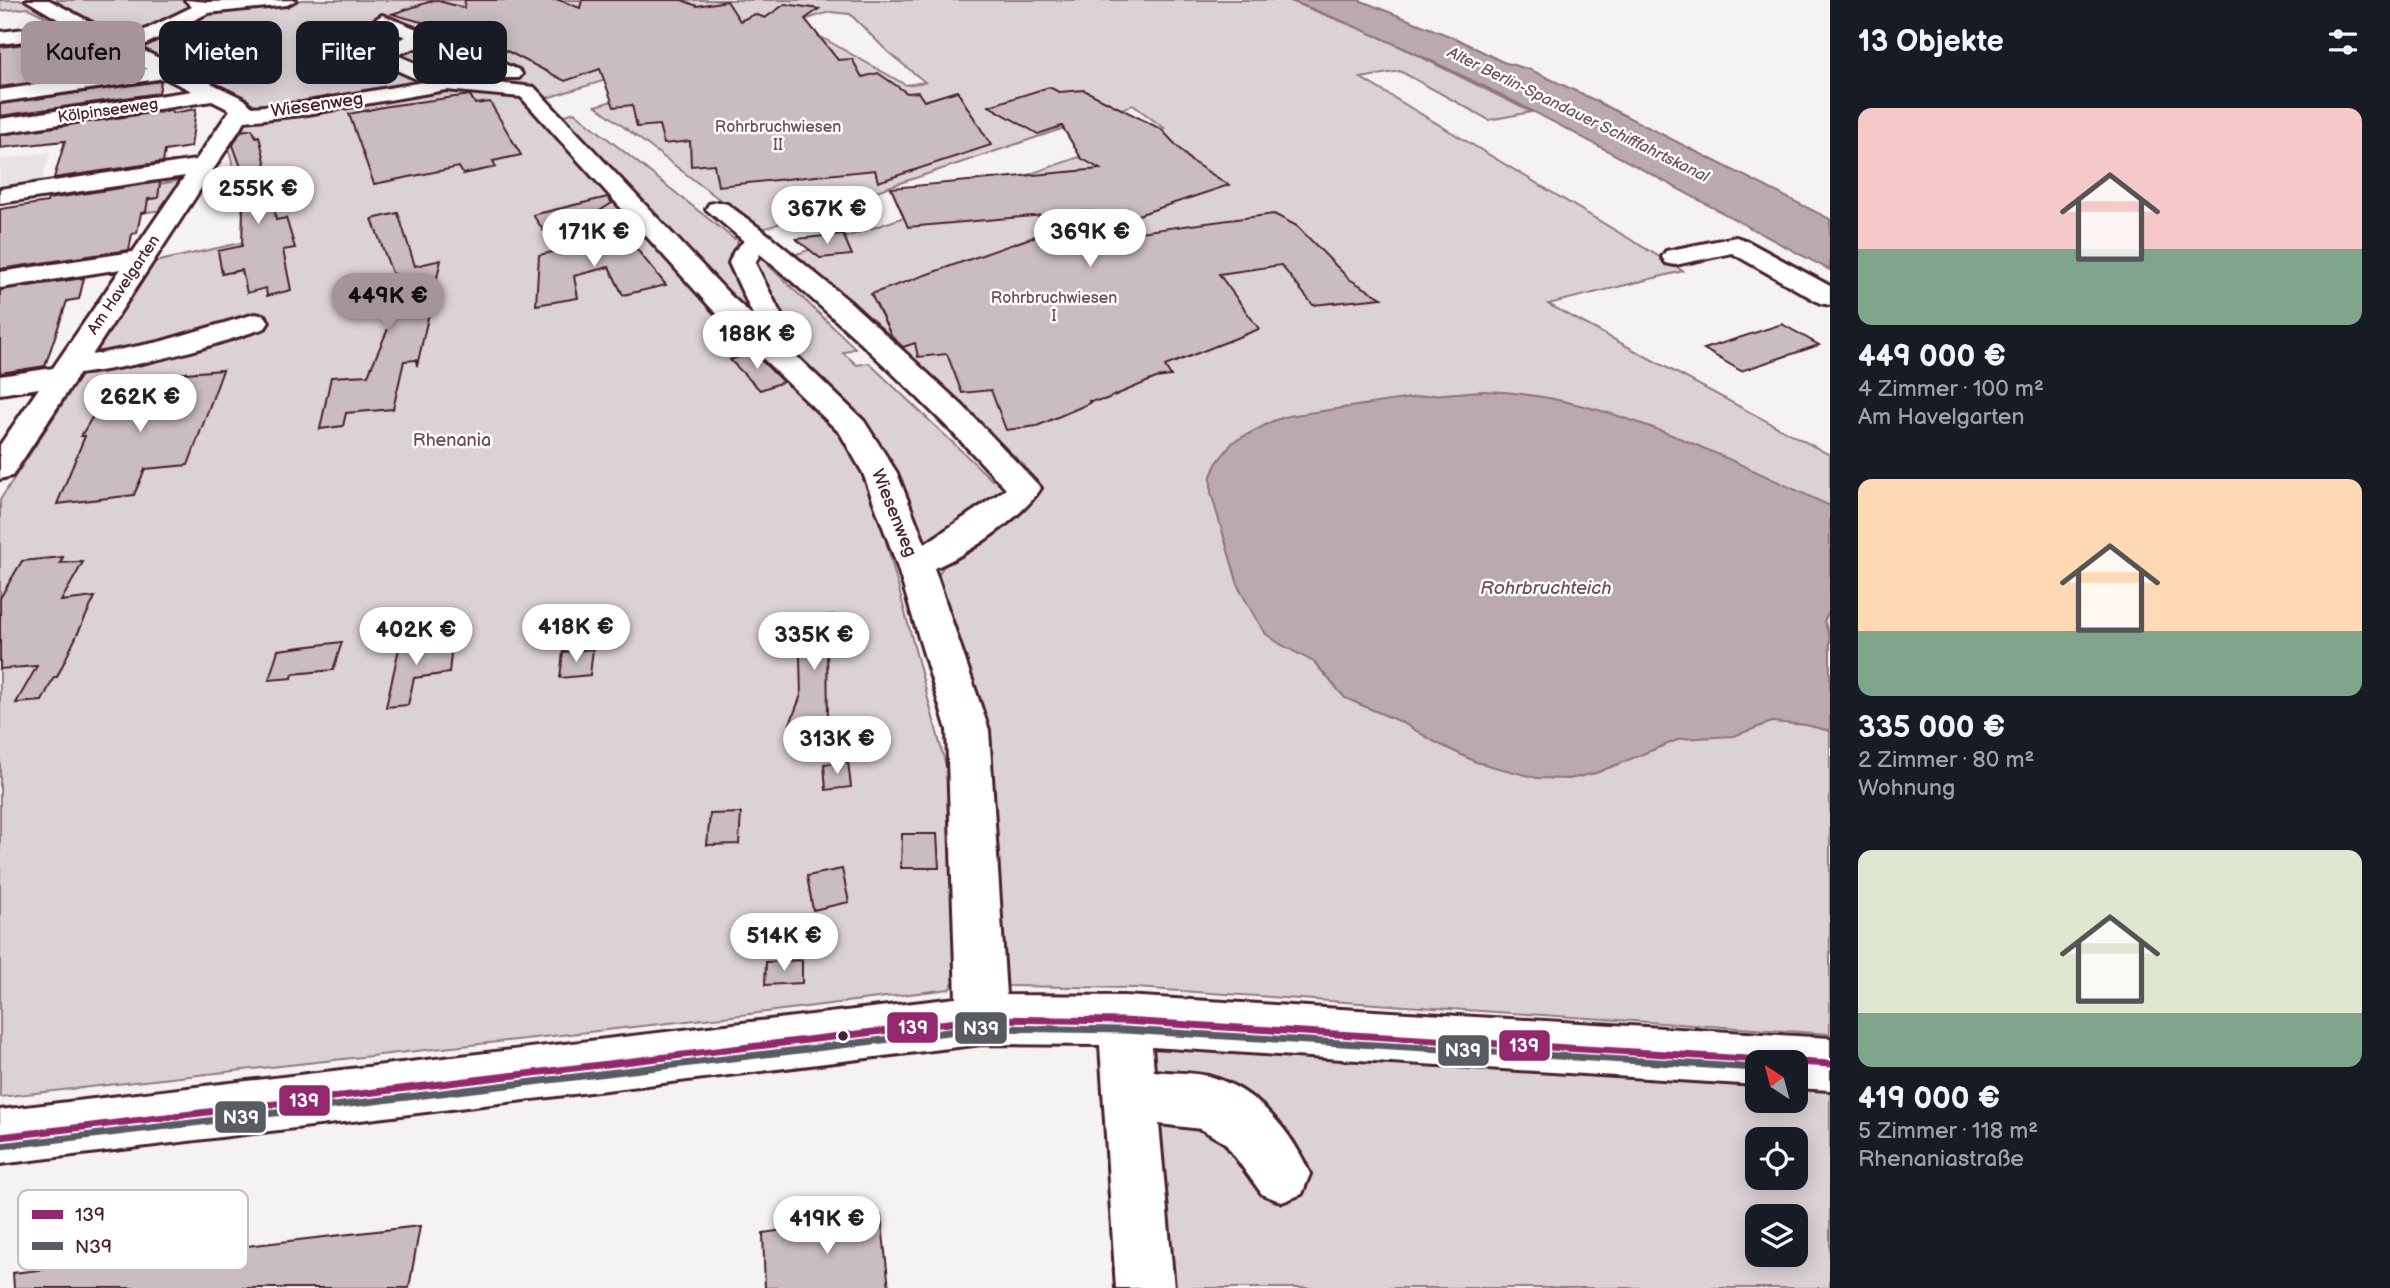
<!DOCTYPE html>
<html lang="de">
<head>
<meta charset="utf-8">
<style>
  body { margin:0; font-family:"Balsamiq Sans",sans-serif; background:#20242c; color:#f1f3f6; height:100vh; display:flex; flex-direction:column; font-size:26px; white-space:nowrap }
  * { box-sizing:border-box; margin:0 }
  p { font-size:23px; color:#9ea1a6 }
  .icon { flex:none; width:38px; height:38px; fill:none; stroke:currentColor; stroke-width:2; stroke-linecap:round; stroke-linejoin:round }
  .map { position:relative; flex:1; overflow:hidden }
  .side { display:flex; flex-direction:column; background:#171b24; width:560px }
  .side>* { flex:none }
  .guide { position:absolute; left:21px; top:21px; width:665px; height:63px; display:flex; gap:14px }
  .needle { width:46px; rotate:324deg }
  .fabs { position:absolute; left:1745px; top:1050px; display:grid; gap:14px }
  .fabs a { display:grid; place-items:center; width:63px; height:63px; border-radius:14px; background:#171b24; box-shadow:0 4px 18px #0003; font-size:35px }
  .price { position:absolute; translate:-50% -60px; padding:0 16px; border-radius:24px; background:#fff; color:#222; font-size:23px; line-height:46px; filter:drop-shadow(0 2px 4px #0008) }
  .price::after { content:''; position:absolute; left:50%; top:42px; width:21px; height:16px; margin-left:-10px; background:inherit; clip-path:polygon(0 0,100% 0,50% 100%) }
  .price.active { background:#a6949b; color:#111 }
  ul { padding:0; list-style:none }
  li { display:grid; align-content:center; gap:14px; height:371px; padding:0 28px }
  li span { display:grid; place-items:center; height:217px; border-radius:14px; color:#555 }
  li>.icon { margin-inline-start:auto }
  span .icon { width:126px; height:126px; fill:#fffc; stroke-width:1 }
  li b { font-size:30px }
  h2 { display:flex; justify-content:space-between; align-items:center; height:84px; padding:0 28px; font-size:30px }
  .chip { padding:0 24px; border-radius:14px; background:#171b24; box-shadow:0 4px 18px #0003; font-size:24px; line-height:63px }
  .chip.active { background:#a6949b; color:#111 }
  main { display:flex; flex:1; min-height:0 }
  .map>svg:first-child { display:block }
  .built { fill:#e7e2e3 }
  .green { fill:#dbd2d5; stroke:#927880; stroke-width:2; fill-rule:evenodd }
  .water { fill:#baa9ae; stroke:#8d727a; stroke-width:2 }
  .building { fill:#cabdc1; stroke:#4a1f2b; stroke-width:2 }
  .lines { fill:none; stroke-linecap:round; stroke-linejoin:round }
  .minor-casing { stroke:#4a1f2b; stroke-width:6 }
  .minor { fill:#fff; fill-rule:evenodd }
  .bus-1-casing { stroke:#fff; stroke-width:12 }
  .bus-2-casing { stroke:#fff; stroke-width:12 }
  .bus-1 { stroke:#95276e; stroke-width:7 }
  .bus-2 { stroke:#595b62; stroke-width:7 }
  .bus-dot { fill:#4a1f2b; stroke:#fff; stroke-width:2.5 }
  .labels { text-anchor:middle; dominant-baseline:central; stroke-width:5; stroke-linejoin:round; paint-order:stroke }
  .far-street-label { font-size:16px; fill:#4a1f2b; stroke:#fff }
  .far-water-label { font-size:16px; font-style:italic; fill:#714f59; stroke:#fff }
  .far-park-label { font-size:16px; fill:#6e4c56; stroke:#fff }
  .street-label { font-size:18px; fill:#4a1f2b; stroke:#fff }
  .park-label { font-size:18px; fill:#6e4c56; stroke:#fff }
  .water-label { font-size:19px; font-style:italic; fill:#714f59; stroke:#fff }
  .key { fill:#fff; stroke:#c9bcbf; stroke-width:2 }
  .key-label { font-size:19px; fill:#4a1f2b }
  .line-badge { stroke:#fff; stroke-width:2.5 }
  .badge-label { font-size:19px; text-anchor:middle; font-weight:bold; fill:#fff }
</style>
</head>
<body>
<main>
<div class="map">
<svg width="1830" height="1288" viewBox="0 0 1830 1288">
  <rect width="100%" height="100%" fill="#f4f2f2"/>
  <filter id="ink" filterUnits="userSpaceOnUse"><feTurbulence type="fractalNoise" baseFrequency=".0143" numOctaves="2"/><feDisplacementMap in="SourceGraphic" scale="14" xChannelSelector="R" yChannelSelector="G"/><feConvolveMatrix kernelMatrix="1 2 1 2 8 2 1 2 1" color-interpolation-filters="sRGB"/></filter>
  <g filter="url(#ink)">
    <path class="built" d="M50,152L40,187L0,193V160Z"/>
    <g class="green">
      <path d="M0,0H270L228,4L128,40L91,22L62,25L28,8L0,11Z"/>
      <path d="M304,0H1288L1381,37L1531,112L1489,120L1400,71L1361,78L1683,271L1548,304L1830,455V1034L1135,988L1004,986L937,601L938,576L950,554L1041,485L1019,469L1025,466L794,255L1164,128L1133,105L760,230L596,106L821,37L906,85L925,82L888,52L850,14L830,12L547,98L535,87L449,79L289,109L256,105L139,46L212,9Z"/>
      <path d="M444,87L522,92L742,338L827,418L869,477L948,774L951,892L959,974L949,989L750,1014L0,1097V500L155,262L249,241L229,149L246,122Z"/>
      <path d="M574,112L734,239L738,237L735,262L759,314L755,321L559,117Z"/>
      <path d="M181,180L161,210L0,235L87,208L157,198L160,184Z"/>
      <path d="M756,255L772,263L768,265L855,348L843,353L857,365L869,363L992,480L1000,477L1006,486L1007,494L928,548L803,368L775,319L751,257Z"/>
      <path d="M1110,1041L1757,1077V1101H1796V1079L1830,1081V1288H1127ZM1757,1139H1796V1178H1757ZM1757,1216H1796V1255H1757Z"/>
    </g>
    <g class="water">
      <path d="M1289,0H1359L1457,39L1503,62L1531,70L1584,95L1830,219V270C1652,178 1477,71 1289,0Z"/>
      <path d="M1482,391C1601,393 1724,457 1830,506V610L1824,621L1830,638V731L1806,725L1772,722L1734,736L1680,739L1596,773L1569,779L1537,778L1476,762L1435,742L1403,723L1345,698L1314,662L1280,644L1266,634L1255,617L1239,588L1211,493V476L1216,464L1233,442L1273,421L1288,416L1431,395Z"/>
    </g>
    <g class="building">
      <path d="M435,0L464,8L465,0H559L580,8L582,0H682L697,6L727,1L740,21L755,14L765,18L785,4L819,9L805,19L838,60L852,59L862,77L878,73L907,93L918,92L924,101L957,91L991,145L878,182L875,170L718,186L714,164L691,166L690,141L664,144L659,125L637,127L632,105L614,107L600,69L565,81L507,51L461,33L392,14Z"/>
      <path d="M82,37L116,55L112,71L0,87V47Z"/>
      <path d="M161,81L159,93L0,116V104Z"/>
      <path d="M1049,87L1059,92L1084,90L1161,129L1191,161L1229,185L1129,218L1132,233L1274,214L1297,226L1349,279L1382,298L1313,305L1281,265L1219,274L1259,329L1165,366L1171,376L1156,378L1104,400L1089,401L1090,403L1037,426L1006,430L991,390L962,393L947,354L918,357L915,343L903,347L892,337L871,294L1090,217L1089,211L908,227L891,188L1100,169L1081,158L1062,126L1038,134L989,106Z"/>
      <path d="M470,95L475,104L490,102L521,155L493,161L496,167L463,174L459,167L374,184L349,114L388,106Z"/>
      <path d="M196,109L191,147L165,151L163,162L54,178L65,141L0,148V135L172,110V113Z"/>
      <path d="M252,129L256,137L259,136L273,194L276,220L286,218L295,248L283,250L291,290L267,296L266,288L247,293L242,270L222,274L218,251L242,246L243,208L238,185L247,184L233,145L241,131Z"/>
      <path d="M160,182L158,198L148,199L146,212L141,213L137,233L132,234L129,250L0,269V209L47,202L48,199Z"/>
      <path d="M608,197L612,203L551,242L533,215Z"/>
      <path d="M398,213L415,266L441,260L417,366L416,360L404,361L393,409L346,413L343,426L320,429L331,377L368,375L394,315L406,314L397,275L392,273L372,219Z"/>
      <path d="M843,234L852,255L820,258L796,239Z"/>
      <path d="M626,236L666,285L623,295L609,267L574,276L578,298L536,305L539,255Z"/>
      <path d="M84,278L79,299L67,301L45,366L0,373V290Z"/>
      <path d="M1782,324L1819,345L1741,371L1704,349Z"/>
      <path d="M753,352L783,382L760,390L730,360Z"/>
      <path d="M223,370L188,465L145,469L134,495L57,504L85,436H81L106,394L129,392L138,377Z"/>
      <path d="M63,557L60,563L83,562L61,601L95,597L57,677H54L42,701L16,703L37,666L0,669V598L22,561Z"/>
      <path d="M833,615L839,642L827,644L828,719L823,730L790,724L801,695L799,621Z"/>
      <path d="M402,635L421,639L420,647L452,644L449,673L414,678L408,705L386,707Z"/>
      <path d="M342,642L333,670L293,674L292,678L269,680L278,650Z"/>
      <path d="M593,649L590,675L560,678L563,652Z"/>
      <path d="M848,762L851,787L826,790L824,764Z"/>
      <path d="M741,813L739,844L707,845L710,814Z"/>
      <path d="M902,834H937L939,868H901Z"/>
      <path d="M842,869L849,902L813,910L807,876Z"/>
      <path d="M802,960V983L765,985L766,962Z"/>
      <path d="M881,1215L889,1288H765L763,1233Z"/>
      <path d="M420,1226L409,1288H14L13,1273Z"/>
    </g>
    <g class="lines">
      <defs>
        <g id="minor">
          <path d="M26,0H49L124,40L192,7L185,0L208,2L296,0L287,5L208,13L138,48L244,99L252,107L302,103L423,82L379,62L376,58L381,46L406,37L375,25L373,21L382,15L519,70L522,74L519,78H505L423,45L397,55L450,78L534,87L731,296L754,317L729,263L734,251L744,241L706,209L709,204L718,202L727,204L770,236L849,301L963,406L1041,488C1023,517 966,556 934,568L989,730L1006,995L1124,996L1830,1038V1090L1796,1088V1062H1757V1085L1152,1047L1154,1071C1171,1073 1191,1072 1208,1076C1255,1088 1292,1131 1310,1174L1302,1194L1282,1202L1262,1194L1225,1143L1201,1129L1159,1124L1174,1288H1116L1100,1045L982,1044L0,1164V1110L956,998L947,730L896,562L863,473L840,433L711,308L521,97L446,90L302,115L245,121L92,355L159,342L255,314L265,316L269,322L265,328C204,349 143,366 79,374L12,476L0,479V445L39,388L0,394V376L53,368L121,269L0,288V272L133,252L185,176L0,203V189L196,160L230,110L212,101L0,133V119L192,91L165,78L0,102V90L147,69L83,34L0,44V32L66,24ZM760,254C847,327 929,405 1006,489L925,544L897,473L864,421L792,352L797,346L755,263Z"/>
          <path d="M1736,237L1745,240L1830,286V305L1820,303L1732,253L1675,265L1666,263L1662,257L1666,251Z"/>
        </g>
      </defs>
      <use href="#minor" class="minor-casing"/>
      <use href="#minor" class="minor"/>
      <defs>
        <path id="bus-1" d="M0,1137L982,1019L1124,1021L1830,1064"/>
        <path id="bus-2" d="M1,1146L982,1028L1124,1030L1757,1068"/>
      </defs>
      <use href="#bus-1" class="bus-1-casing"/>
      <use href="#bus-2" class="bus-2-casing"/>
      <use href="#bus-1" class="bus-1"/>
      <use href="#bus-2" class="bus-2"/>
    </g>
  </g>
  <circle class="bus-dot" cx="843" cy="1036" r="6"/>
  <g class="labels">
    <g class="far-street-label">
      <text transform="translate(108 111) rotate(-8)">Kölpinseeweg</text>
      <text transform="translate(124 285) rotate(-56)">Am Havelgarten</text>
    </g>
    <g class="far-water-label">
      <text transform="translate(1578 115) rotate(26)">Alter Berlin-Spandauer Schifffahrtskanal</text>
    </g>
    <g class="far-park-label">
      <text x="778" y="127">Rohrbruchwiesen<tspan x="778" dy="18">II</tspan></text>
      <text x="1054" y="298">Rohrbruchwiesen<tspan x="1054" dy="18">I</tspan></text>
    </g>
    <g class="street-label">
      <text transform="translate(317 105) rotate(-8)">Wiesenweg</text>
      <text transform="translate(894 513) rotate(68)">Wiesenweg</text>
    </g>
    <g class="park-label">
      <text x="452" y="440">Rhenania</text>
    </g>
    <g class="water-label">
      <text x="1546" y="588">Rohrbruchteich</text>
    </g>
  </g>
  <rect x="18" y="1190" width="230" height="80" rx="10" class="key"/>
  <rect x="32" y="1210" width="31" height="9" fill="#95276e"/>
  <rect x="32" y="1242" width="31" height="8" fill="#595b62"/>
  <g class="key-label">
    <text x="75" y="1221">139</text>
    <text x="75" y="1253">N39</text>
  </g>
  <g class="line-badge">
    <rect x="886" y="1011" width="53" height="33" rx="7" fill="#95276e"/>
    <rect x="954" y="1011" width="54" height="34" rx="7" fill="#595b62"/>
    <rect x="1498" y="1029" width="53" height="33" rx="7" fill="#95276e"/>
    <rect x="1437" y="1034" width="53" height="33" rx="7" fill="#595b62"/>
    <rect x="278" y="1084" width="53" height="33" rx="7" fill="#95276e"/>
    <rect x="214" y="1100" width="53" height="34" rx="7" fill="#595b62"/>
  </g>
  <g class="badge-label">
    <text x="913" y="1034">139</text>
    <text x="981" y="1035">N39</text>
    <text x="1524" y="1052">139</text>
    <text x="1463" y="1057">N39</text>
    <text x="304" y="1107">139</text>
    <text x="241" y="1124">N39</text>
  </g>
</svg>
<div class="fabs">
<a><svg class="needle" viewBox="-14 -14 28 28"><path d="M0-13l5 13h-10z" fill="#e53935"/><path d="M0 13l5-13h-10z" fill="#9ea1a6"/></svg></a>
<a><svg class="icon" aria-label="locate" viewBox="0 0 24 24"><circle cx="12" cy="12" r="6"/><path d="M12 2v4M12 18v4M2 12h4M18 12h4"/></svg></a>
<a><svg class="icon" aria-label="layers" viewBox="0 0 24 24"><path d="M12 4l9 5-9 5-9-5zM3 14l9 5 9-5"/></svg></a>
</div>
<b class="price" style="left:258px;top:226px">255K €</b>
<b class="price" style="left:827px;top:246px">367K €</b>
<b class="price" style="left:594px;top:269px">171K €</b>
<b class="price" style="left:1090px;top:269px">369K €</b>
<b class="price active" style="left:388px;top:333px">449K €</b>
<b class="price" style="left:757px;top:371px">188K €</b>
<b class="price" style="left:140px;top:434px">262K €</b>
<b class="price" style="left:576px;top:664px">418K €</b>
<b class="price" style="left:416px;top:667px">402K €</b>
<b class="price" style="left:814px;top:672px">335K €</b>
<b class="price" style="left:837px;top:776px">313K €</b>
<b class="price" style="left:784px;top:973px">514K €</b>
<b class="price" style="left:827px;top:1256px">419K €</b>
<div class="guide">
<a class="chip active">Kaufen</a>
<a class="chip">Mieten</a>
<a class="chip">Filter</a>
<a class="chip">Neu</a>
</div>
</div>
<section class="side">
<h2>13 Objekte<svg class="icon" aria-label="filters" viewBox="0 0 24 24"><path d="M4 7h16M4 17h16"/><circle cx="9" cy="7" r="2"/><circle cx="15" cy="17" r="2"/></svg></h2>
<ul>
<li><span style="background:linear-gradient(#f6c9c9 65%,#7fa58c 0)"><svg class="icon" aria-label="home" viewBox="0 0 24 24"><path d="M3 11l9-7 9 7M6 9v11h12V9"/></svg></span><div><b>449 000 €</b><p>4 Zimmer · 100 m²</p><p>Am Havelgarten</p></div></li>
<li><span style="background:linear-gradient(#ffd9b3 70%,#7fa58c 0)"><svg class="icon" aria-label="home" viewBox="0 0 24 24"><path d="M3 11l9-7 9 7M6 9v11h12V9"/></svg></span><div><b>335 000 €</b><p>2 Zimmer · 80 m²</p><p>Wohnung</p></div></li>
<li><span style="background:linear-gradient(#dfe7d0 75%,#7fa58c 0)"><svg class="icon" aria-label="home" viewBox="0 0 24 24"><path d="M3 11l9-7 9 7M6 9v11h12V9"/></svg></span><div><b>419 000 €</b><p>5 Zimmer · 118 m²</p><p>Rhenaniastraße</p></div></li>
</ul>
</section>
</main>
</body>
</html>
